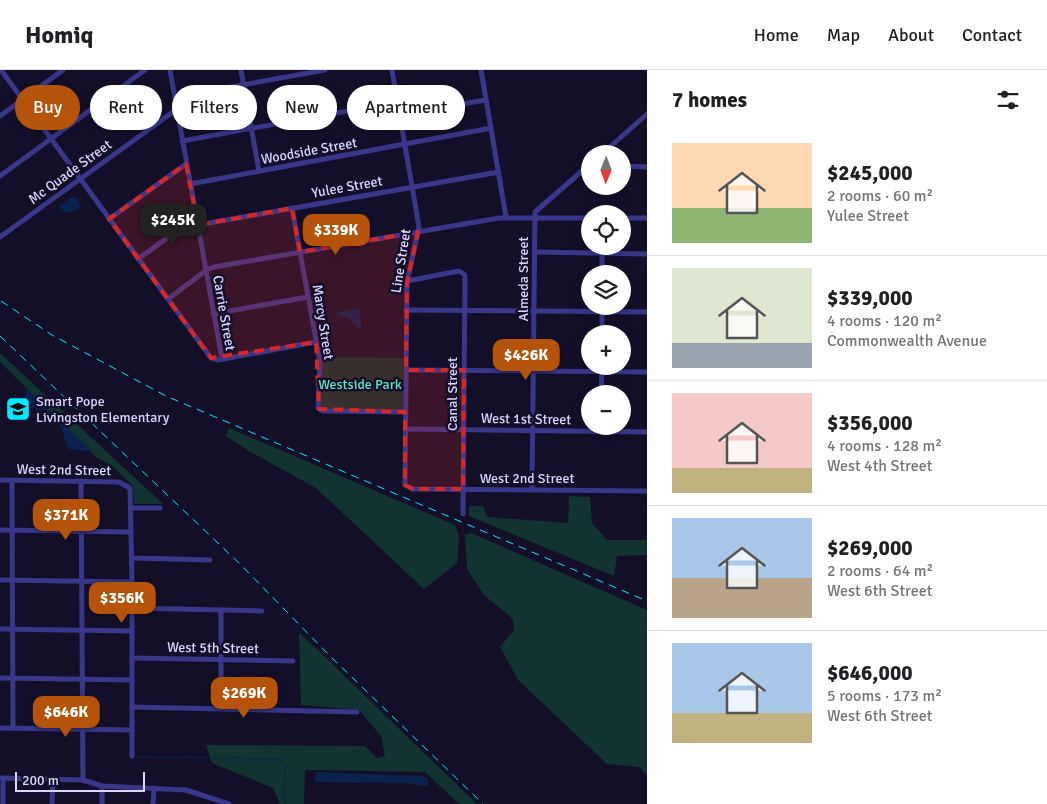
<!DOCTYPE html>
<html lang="en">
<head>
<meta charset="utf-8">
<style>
  body { margin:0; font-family:Signika,sans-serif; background:#f6f6f6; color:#202124; height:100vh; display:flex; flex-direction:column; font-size:19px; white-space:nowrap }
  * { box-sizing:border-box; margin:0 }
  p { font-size:16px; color:#757577 }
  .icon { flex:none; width:28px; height:28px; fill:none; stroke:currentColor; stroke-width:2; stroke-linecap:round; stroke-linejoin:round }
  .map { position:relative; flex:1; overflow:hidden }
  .panel { display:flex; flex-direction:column; background:#fff; width:400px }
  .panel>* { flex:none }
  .top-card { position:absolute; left:15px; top:15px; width:475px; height:45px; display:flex; gap:10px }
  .needle { width:32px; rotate:181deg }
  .tools { position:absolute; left:581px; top:75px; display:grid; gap:10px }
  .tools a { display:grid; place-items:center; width:50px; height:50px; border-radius:50%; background:#fff; box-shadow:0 2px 12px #0003; font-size:25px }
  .scale { position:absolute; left:15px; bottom:12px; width:130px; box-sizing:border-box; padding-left:5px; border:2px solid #dad6ff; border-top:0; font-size:14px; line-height:18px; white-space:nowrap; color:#dad6ff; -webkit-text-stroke:4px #130f29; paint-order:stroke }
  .price { position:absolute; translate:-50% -42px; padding:0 11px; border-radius:10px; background:#b45309; color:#fff; font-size:16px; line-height:32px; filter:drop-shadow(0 1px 2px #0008) }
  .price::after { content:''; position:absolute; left:50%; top:30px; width:15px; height:11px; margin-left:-8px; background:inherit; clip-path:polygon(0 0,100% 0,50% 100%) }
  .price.current { background:#222; color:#fff }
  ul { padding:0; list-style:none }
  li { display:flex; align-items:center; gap:15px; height:125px; padding:0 25px }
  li+li { border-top:1px solid #e0e0e0 }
  li span { display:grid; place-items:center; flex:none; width:140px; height:100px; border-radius:0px; color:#555 }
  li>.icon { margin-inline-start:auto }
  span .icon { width:60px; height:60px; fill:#fffc; stroke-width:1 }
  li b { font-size:21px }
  h2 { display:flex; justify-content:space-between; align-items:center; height:60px; padding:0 25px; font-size:21px }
  .pill { padding:0 18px; border-radius:22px; background:#fff; box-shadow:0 2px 12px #0003; font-size:18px; line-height:45px }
  .pill.current { background:#b45309; color:#fff }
  header { display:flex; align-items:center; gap:30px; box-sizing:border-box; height:70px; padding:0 25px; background:#fff; border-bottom:1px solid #e0e0e0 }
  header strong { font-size:24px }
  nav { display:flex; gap:28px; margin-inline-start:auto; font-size:18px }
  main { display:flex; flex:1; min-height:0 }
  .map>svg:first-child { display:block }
  .green { fill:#113331 }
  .water { fill:#0a234d }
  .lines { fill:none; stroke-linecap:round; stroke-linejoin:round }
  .stream { stroke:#0a234d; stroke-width:1 }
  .minor { stroke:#39378a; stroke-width:5 }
  .rail { stroke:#02eaff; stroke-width:1; stroke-dasharray:8 6; stroke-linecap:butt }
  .marked { fill:#d62828; fill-opacity:0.2; stroke:#d62828; stroke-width:4; stroke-dasharray:10 6; stroke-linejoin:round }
  .labels { text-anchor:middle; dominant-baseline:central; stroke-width:5; stroke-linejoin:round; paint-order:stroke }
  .street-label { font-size:14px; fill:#dad6ff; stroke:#130f29 }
  .park-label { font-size:14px; fill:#5be6c1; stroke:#130f29 }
  .poi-label { font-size:14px; fill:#dad6ff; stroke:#130f29; text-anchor:start }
</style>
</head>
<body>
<header>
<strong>Homiq</strong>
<nav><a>Home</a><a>Map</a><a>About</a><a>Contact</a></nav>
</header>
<main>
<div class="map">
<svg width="647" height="734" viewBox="0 0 647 734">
  <rect width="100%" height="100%" fill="#130f29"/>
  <g class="green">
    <path d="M0,283L163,434H134L133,416L111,395L96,387L0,292Z"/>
    <path d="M321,287L403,288V340L316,339Z"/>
    <path d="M229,358L455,455L459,466L457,493L424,519L316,418L249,381L226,366Z"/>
    <path d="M569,426L590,427L592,453L607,470H647V485L617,486L614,506L469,446V436H483L487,447L568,453Z"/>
    <path d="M471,463L647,540V705L639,697L607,694L519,611L500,577L514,560L513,549L484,525L467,499L465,465Z"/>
    <path d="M299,562L477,734H459L425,702L305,700L304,734H280L273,718L212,693L206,675L365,676L377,688L385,686L381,666L359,640L301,635Z"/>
  </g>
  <g class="water">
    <path d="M72,127L78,129L81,137C71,143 67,146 59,137Z"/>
    <path d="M359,238L362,259L359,258L349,248L338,245L337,242Z"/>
    <path d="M26,317L92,381L69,379C61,363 65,354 46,342C40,338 32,339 26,336Z"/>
    <path d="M316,702L422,706L427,708L428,714L426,716L404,713L318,712L315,711Z"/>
  </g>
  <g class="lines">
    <path class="stream" d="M137,687L279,689L286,695L283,726L286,734"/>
    <g class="minor">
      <path d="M1,0L211,288L218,290L316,272"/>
      <path d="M170,0L222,289"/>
      <path d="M241,0L259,101"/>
      <path d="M392,0L419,157L407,213L405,415L413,419L647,421"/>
      <path d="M481,0L506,147"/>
      <path d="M175,27L325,0"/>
      <path d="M400,44L486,30"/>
      <path d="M0,46L63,0"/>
      <path d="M182,71L397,32"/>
      <path d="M602,84L647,44"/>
      <path d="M622,96L647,97"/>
      <path d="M0,106L145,0"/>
      <path d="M190,114L491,58"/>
      <path d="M292,138L320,292L318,338L323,341L405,342"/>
      <path d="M622,148H647"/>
      <path d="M109,149L186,94"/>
      <path d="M198,155L499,102"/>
      <path d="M0,167L177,39"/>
      <path d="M534,182L647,184"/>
      <path d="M138,189L196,147"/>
      <path d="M602,204V176"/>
      <path d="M407,211L459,201L465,205L463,444"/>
      <path d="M168,229L208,199L214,197L499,148H590"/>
      <path d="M406,240L647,242"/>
      <path d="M213,244L308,227"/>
      <path d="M602,264V236"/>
      <path d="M406,300L647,302"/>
      <path d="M601,324L602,296"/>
      <path d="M405,359L647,362"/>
      <path d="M0,410L119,412L130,418L132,512V686"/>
      <path d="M12,411L13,658"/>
      <path d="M81,411L83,710"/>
      <path d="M532,420L535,142L590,94"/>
      <path d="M131,438H160"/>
      <path d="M0,460L131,462"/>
      <path d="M132,488L210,490"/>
      <path d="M0,510L132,512"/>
      <path d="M132,538L262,541"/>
      <path d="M221,540V639"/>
      <path d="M0,559L132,561"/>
      <path d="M132,588L293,591"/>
      <path d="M0,608L132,610"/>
      <path d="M132,637L357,642"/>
      <path d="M0,658L132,660"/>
      <path d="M0,708L83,710L102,716L186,720L229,734"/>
      <path d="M3,734V708"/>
      <path d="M52,734L53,709"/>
      <path d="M102,734V716"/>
      <path d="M153,734L154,718"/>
    </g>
    <g class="rail">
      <path d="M1,231L52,265L166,326L647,531"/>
      <path d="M0,266L240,494L330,586L483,734"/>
    </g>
  </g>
  <path class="marked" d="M186,94L198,155L292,138L300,182L418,162L407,213L406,300H464L463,419H413L405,415V342L319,339L316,272L211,288L109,149Z"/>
  <defs>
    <symbol id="school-square" viewBox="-11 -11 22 22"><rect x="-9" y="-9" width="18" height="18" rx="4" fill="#02eaff" stroke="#130f29"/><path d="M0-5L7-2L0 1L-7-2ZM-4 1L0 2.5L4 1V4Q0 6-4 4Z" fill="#111"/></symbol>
  </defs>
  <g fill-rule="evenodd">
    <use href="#school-square" x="4" y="325" width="28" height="28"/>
  </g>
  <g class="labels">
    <g class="street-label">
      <text transform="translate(309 81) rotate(-10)">Woodside Street</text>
      <text transform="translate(70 102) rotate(-36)">Mc Quade Street</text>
      <text transform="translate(347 117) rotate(-10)">Yulee Street</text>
      <text transform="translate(401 191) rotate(-81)">Line Street</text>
      <text transform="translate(523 209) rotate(-90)">Almeda Street</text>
      <text transform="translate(224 243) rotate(80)">Carrie Street</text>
      <text transform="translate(323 252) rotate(81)">Marcy Street</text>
      <text transform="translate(452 324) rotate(-90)">Canal Street</text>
      <text transform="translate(526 349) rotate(1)">West 1st Street</text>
      <text transform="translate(64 400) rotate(1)">West 2nd Street</text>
      <text x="527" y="408">West 2nd Street</text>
      <text transform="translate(213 578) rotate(1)">West 5th Street</text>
    </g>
    <g class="park-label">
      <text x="360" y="314">Westside Park</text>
    </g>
    <g class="poi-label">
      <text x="36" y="331">Smart Pope<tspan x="36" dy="16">Livingston Elementary</tspan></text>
    </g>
  </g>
</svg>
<div class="tools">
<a><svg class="needle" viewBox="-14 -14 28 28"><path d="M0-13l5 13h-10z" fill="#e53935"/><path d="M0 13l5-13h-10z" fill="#757577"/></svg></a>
<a><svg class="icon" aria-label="locate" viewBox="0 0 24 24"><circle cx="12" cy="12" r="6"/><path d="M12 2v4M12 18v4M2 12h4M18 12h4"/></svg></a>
<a><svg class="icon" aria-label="layers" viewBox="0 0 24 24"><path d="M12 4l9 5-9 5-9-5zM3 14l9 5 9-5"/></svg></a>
<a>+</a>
<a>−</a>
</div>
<div class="scale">200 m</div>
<b class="price current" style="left:173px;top:176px">$245K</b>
<b class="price" style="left:336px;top:186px">$339K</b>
<b class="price" style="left:526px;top:311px">$426K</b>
<b class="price" style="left:66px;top:471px">$371K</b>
<b class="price" style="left:122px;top:554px">$356K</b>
<b class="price" style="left:244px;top:649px">$269K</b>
<b class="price" style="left:66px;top:668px">$646K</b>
<div class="top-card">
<a class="pill current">Buy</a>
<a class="pill">Rent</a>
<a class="pill">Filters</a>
<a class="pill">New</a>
<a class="pill">Apartment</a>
</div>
</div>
<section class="panel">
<h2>7 homes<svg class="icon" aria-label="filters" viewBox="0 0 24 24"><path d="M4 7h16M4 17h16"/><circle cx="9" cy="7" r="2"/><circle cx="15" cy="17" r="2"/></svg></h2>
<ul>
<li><span style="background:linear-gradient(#ffd9b3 65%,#8fb573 0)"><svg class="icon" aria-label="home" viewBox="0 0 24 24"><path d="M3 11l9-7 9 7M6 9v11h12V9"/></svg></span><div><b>$245,000</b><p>2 rooms · 60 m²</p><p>Yulee Street</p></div></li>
<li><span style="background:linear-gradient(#dfe7d0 75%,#9aa5b1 0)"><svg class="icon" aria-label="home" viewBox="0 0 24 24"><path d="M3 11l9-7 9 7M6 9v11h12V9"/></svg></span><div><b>$339,000</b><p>4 rooms · 120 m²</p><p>Commonwealth Avenue</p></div></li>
<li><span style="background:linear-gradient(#f6c9c9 75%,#c2b280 0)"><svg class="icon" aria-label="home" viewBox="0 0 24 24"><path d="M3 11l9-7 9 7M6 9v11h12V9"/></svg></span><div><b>$356,000</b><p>4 rooms · 128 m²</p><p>West 4th Street</p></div></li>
<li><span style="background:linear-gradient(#a9c7e8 60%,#b9a48a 0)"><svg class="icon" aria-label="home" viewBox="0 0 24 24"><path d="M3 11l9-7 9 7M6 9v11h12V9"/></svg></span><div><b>$269,000</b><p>2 rooms · 64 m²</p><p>West 6th Street</p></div></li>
<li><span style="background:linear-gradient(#a9c7e8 70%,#c2b280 0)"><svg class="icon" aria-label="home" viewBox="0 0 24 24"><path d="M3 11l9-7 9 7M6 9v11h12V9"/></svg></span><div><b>$646,000</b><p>5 rooms · 173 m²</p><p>West 6th Street</p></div></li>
</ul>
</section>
</main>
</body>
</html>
